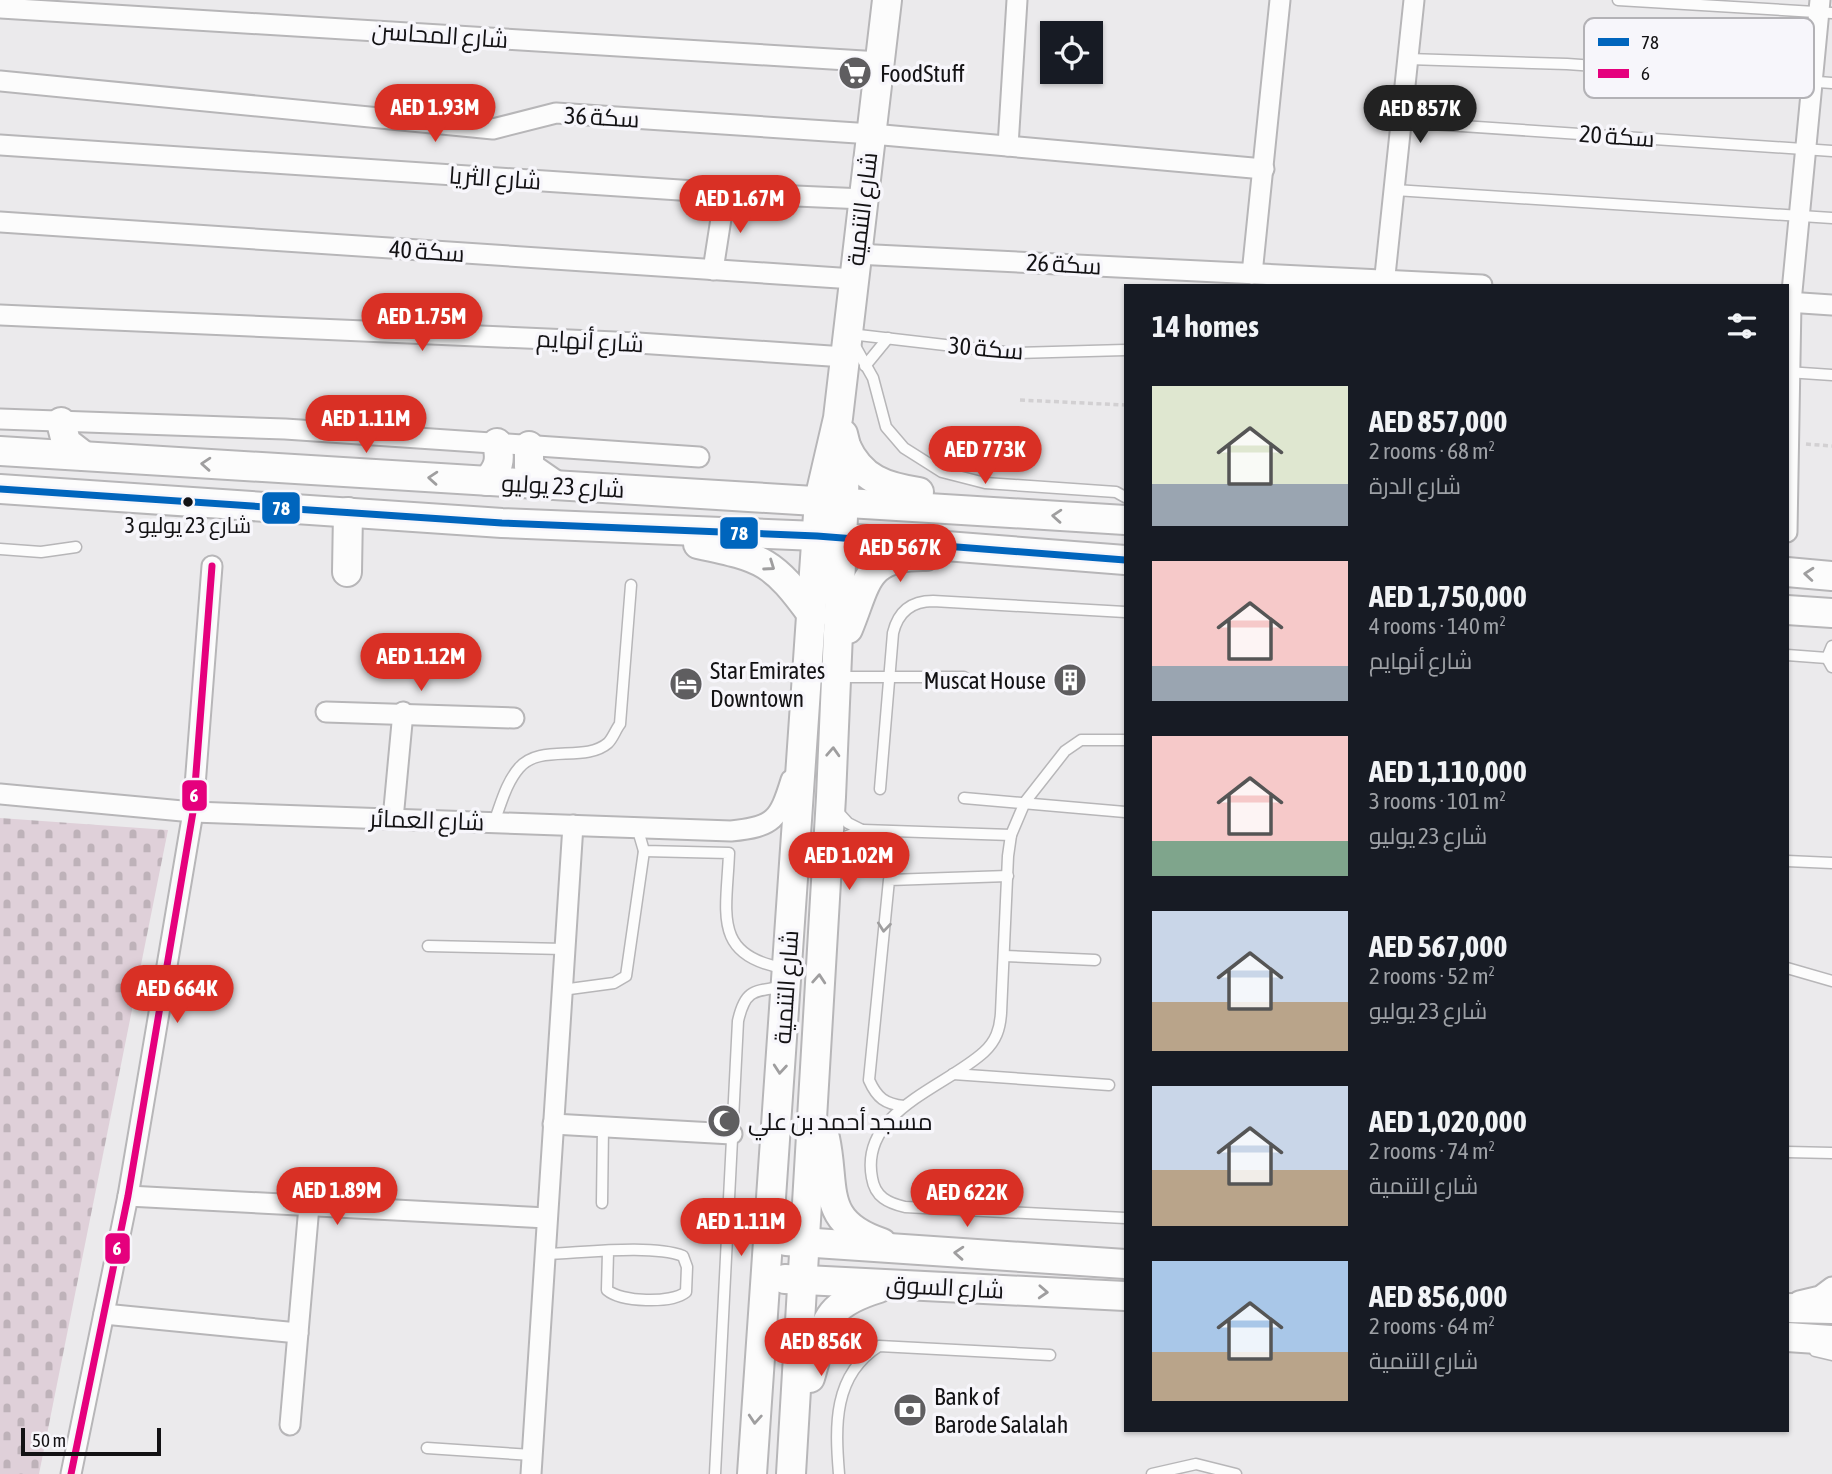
<!DOCTYPE html>
<html lang="en">
<head>
<meta charset="utf-8">
<style>
  body { margin:0; font-family:"Asap Condensed",Cairo,sans-serif; background:#20242c; color:#f1f3f6; height:100vh; display:flex; flex-direction:column; font-size:26px; white-space:nowrap }
  * { box-sizing:border-box; margin:0 }
  p { font-size:23px; color:#9ea1a6 }
  .icon { flex:none; width:38px; height:38px; fill:none; stroke:currentColor; stroke-width:2; stroke-linecap:round; stroke-linejoin:round }
  .map { position:relative; flex:1; overflow:hidden }
  .drawer { position:absolute; left:1124px; top:284px; width:665px; height:1148px; display:flex; flex-direction:column; background:#171b24; border-radius:0px; box-shadow:0 2px 5px #0004 }
  .drawer>* { flex:none }
  .buttons { position:absolute; left:1040px; top:21px; display:grid; gap:14px }
  .buttons a { display:grid; place-items:center; width:63px; height:63px; border-radius:0px; background:#171b24; box-shadow:0 2px 5px #0004; font-size:35px }
  .scale { position:absolute; left:21px; bottom:18px; width:140px; box-sizing:border-box; padding-left:7px; border:4px solid #131214; border-top:0; font-size:19px; line-height:24px; white-space:nowrap; color:#131214; -webkit-text-stroke:5px #f7f6fb; paint-order:stroke }
  .price { position:absolute; translate:-50% -60px; padding:0 16px; border-radius:24px; background:#d93025; color:#fff; font-size:23px; line-height:46px; filter:drop-shadow(0 2px 4px #0008) }
  .price::after { content:''; position:absolute; left:50%; top:42px; width:21px; height:16px; margin-left:-10px; background:inherit; clip-path:polygon(0 0,100% 0,50% 100%) }
  .price.current { background:#222; color:#fff }
  ul { padding:0; list-style:none }
  li { display:flex; align-items:center; gap:21px; height:175px; padding:0 28px }
  li span { display:grid; place-items:center; flex:none; width:196px; height:140px; border-radius:0px; color:#555 }
  li>.icon { margin-inline-start:auto }
  span .icon { width:84px; height:84px; fill:#fffc; stroke-width:1 }
  li b { font-size:30px }
  h2 { display:flex; justify-content:space-between; align-items:center; height:84px; padding:0 28px; font-size:30px }
  .map>svg:first-child { display:block }
  .cemetery { fill:url(#cemetery-stones) }
  .lines { fill:none; stroke-linecap:round; stroke-linejoin:round }
  .lane-casing { stroke:#b7b6b8; stroke-width:13 }
  .street-casing { stroke:#b7b6b8; stroke-width:23 }
  .secondary-casing { stroke:#b7b6b8; stroke-width:32 }
  .path { stroke:#d2d0d2; stroke-width:3.5; stroke-dasharray:5 3.5; stroke-linecap:butt }
  .lane { stroke:#fcfcfc; stroke-width:10 }
  .street { stroke:#fcfcfc; stroke-width:19 }
  .secondary { stroke:#fcfcfc; stroke-width:28 }
  .bus-1-casing { stroke:#f7f6fb; stroke-width:12 }
  .bus-2-casing { stroke:#f7f6fb; stroke-width:12 }
  .bus-1 { stroke:#0065bd; stroke-width:7 }
  .bus-2 { stroke:#e5007d; stroke-width:7 }
  .oneway { stroke:#9f9e9f }
  .bus-dot { fill:#131214; stroke:#f7f6fb; stroke-width:2.5 }
  .labels { text-anchor:middle; dominant-baseline:central; stroke-width:7; stroke-linejoin:round; paint-order:stroke }
  .bus-label { font-size:22px; fill:#131214; stroke:#f7f6fb }
  .street-label { font-size:24px; fill:#131214; stroke:#f7f6fb }
  .poi-label { font-size:24px; fill:#131214; stroke:#f7f6fb; text-anchor:start }
  .key { fill:#f7f6fb; stroke:#b3b2b6; stroke-width:2 }
  .key-label { font-size:19px; fill:#131214 }
  .line-badge { stroke:#f7f6fb; stroke-width:2.5 }
  .badge-label { font-size:19px; text-anchor:middle; font-weight:bold; fill:#fff }
</style>
</head>
<body>
<div class="map">
<svg width="1832" height="1474" viewBox="0 0 1832 1474">
  <defs>
    <pattern id="cemetery-stones" width="16" height="16" patternUnits="userSpaceOnUse" patternTransform="scale(1.75)"><rect width="16" height="16" fill="#dfd0d9"/><path d="M2 7V4a2 2 0 0 1 4 0v3zM10 15v-3a2 2 0 0 1 4 0v3z" fill="#beb2b9"/></pattern>
  </defs>
  <rect width="100%" height="100%" fill="#ebeaec"/>
  <path class="cemetery" d="M0,818L168,830L39,1474H0Z"/>
  <g class="lines">
    <defs>
      <g id="lane">
        <path d="M1618,0L1832,13"/>
        <path d="M1408,59L1567,64L1832,83"/>
        <path d="M1402,122L1832,151"/>
        <path d="M1395,190L1832,218"/>
        <path d="M850,334L1014,353L1125,350"/>
        <path d="M855,346L873,378L886,427L904,448L942,472L985,483L1116,492L1125,497"/>
        <path d="M865,366L888,338"/>
        <path d="M1787,372L1832,375"/>
        <path d="M0,549L41,552L76,547"/>
        <path d="M1832,646L1827,658L1832,667"/>
        <path d="M1787,655L1827,658"/>
        <path d="M837,677H964"/>
        <path d="M1125,740H1081L1065,751L1025,802L1011,835L1008,856L1001,1013C1000,1029 996,1041 984,1052C946,1087 859,1111 872,1178C875,1197 888,1203 905,1207L1125,1218"/>
        <path d="M880,789L893,633C898,612 911,601 933,601L1125,612"/>
        <path d="M964,798L1125,812"/>
        <path d="M836,810L848,823L862,830"/>
        <path d="M494,822C501,804 506,783 519,768C540,743 585,763 608,743C613,738 616,729 620,724L631,585"/>
        <path d="M637,827L644,851L729,853C727,911 711,956 784,968"/>
        <path d="M835,846L845,837L863,830L1011,835"/>
        <path d="M1787,861L1832,863"/>
        <path d="M428,946L564,949"/>
        <path d="M1004,956L1095,960"/>
        <path d="M1787,968L1832,981"/>
        <path d="M562,990L614,983L626,976L644,851"/>
        <path d="M953,1074L1109,1085"/>
        <path d="M904,1106C885,1104 877,1098 869,1080L889,880L1008,876"/>
        <path d="M1787,1152L1832,1153"/>
        <path d="M602,1203L603,1127"/>
        <path d="M545,1254C582,1253 651,1244 683,1256L687,1267L686,1292C671,1304 621,1302 607,1290L608,1252"/>
        <path d="M1815,1351L1832,1355"/>
        <path d="M427,1448L532,1455"/>
        <path d="M715,1474L738,1021C745,990 753,991 782,987"/>
        <path d="M839,1474C835,1426 833,1375 879,1346L1050,1355"/>
        <path d="M1152,1474L1196,1464L1236,1474"/>
      </g>
      <g id="street">
        <path d="M0,8L880,62"/>
        <path d="M0,81L493,129L556,113L872,134L1264,169"/>
        <path d="M0,145L725,193L864,199"/>
        <path d="M1008,146L1017,0"/>
        <path d="M0,222L854,279"/>
        <path d="M855,254L1482,285"/>
        <path d="M713,270L725,193"/>
        <path d="M1252,274L1280,0"/>
        <path d="M1384,285L1414,0"/>
        <path d="M1787,302L1832,305"/>
        <path d="M0,315L638,343L845,357"/>
        <path d="M0,419L285,429L699,457"/>
        <path d="M1787,532L1791,302L1820,0"/>
        <path d="M326,712L514,718"/>
        <path d="M0,794L193,812L731,831C774,827 779,819 791,780"/>
        <path d="M393,819L403,712"/>
        <path d="M553,1124L732,1134"/>
        <path d="M128,1196L547,1218"/>
        <path d="M1799,1301L1820,1296L1832,1287"/>
        <path d="M104,1314L298,1333"/>
        <path d="M290,1425L309,1206"/>
        <path d="M71,1474L128,1196L193,812L212,566"/>
        <path d="M531,1474L573,825"/>
      </g>
      <g id="secondary">
        <path d="M61,422L66,442L84,456"/>
        <path d="M529,446V467L555,485"/>
        <path d="M846,446C861,479 885,487 919,492"/>
        <path d="M0,451L1125,520"/>
        <path d="M487,481C499,468 501,460 497,443"/>
        <path d="M0,489L502,523L817,536L1125,560"/>
        <path d="M698,544C764,558 773,561 813,616"/>
        <path d="M347,572L348,512"/>
        <path d="M1787,572L1832,576"/>
        <path d="M1787,610L1832,613"/>
        <path d="M848,629C867,584 864,555 926,556"/>
        <path d="M825,1138C836,1188 819,1222 882,1243"/>
        <path d="M786,1241L1125,1264"/>
        <path d="M785,1279L1125,1296"/>
        <path d="M1787,1308L1832,1309"/>
        <path d="M1787,1337L1832,1340"/>
        <path d="M810,1378C826,1325 820,1306 879,1288"/>
        <path d="M752,1474L819,500L838,418L887,0"/>
        <path d="M791,1474L831,797L846,446L843,434"/>
      </g>
    </defs>
    <use href="#lane" class="lane-casing"/>
    <use href="#street" class="street-casing"/>
    <use href="#secondary" class="secondary-casing"/>
    <g class="path">
      <path d="M1020,400L1125,405"/>
      <path d="M1806,444L1832,446"/>
    </g>
    <use href="#lane" class="lane"/>
    <use href="#street" class="street"/>
    <use href="#secondary" class="secondary"/>
    <defs>
      <path id="bus-1" d="M0,489L502,523L817,536L1125,560"/>
      <path id="bus-2" d="M71,1474L128,1196L193,812L212,566"/>
    </defs>
    <use href="#bus-1" class="bus-1-casing"/>
    <use href="#bus-2" class="bus-2-casing"/>
    <use href="#bus-1" class="bus-1"/>
    <use href="#bus-2" class="bus-2"/>
  </g>
  <defs><path id="oneway-chevron" d="M-2-3.5L2.5 0L-2 3.5" fill="none" stroke-width="1.6" stroke-linecap="round" stroke-linejoin="round" transform="scale(1.75)"/></defs>
  <g class="oneway">
    <use href="#oneway-chevron" transform="translate(206 464) rotate(-176)"/>
    <use href="#oneway-chevron" transform="translate(433 478) rotate(-176)"/>
    <use href="#oneway-chevron" transform="translate(1057 516) rotate(-176)"/>
    <use href="#oneway-chevron" transform="translate(770 566) rotate(35)"/>
    <use href="#oneway-chevron" transform="translate(1809 574) rotate(-175)"/>
    <use href="#oneway-chevron" transform="translate(833 752) rotate(-87)"/>
    <use href="#oneway-chevron" transform="translate(884 927) rotate(96)"/>
    <use href="#oneway-chevron" transform="translate(819 979) rotate(-86)"/>
    <use href="#oneway-chevron" transform="translate(780 1069) rotate(95)"/>
    <use href="#oneway-chevron" transform="translate(959 1253) rotate(-176)"/>
    <use href="#oneway-chevron" transform="translate(1043 1292) rotate(3)"/>
    <use href="#oneway-chevron" transform="translate(755 1419) rotate(94)"/>
  </g>
  <defs>
    <symbol id="supermarket-disc" viewBox="-11 -11 22 22"><circle r="9.5" fill="#5f5e60" stroke="#f7f6fb"/><path d="M-6-5.5h2.5l.6 2H6L4.5 2H-2.5L-4.4-4H-6ZM-1.5 3.2a1.3 1.3 0 1 0 .1 0ZM3 3.2a1.3 1.3 0 1 0 .1 0Z" fill="#fff"/></symbol>
    <symbol id="building-disc" viewBox="-11 -11 22 22"><circle r="9.5" fill="#5f5e60" stroke="#f7f6fb"/><path d="M-4-6H4V6H1V3H-1V6H-4ZM-2.5-4.3h1.7v1.8h-1.7ZM.8-4.3h1.7v1.8H.8ZM-2.5-1h1.7V.8h-1.7ZM.8-1h1.7V.8H.8Z" fill="#fff"/></symbol>
    <symbol id="hotel-disc" viewBox="-11 -11 22 22"><circle r="9.5" fill="#5f5e60" stroke="#f7f6fb"/><path d="M-6-4.5h1.5V1H6V5H4.5V3h-9V5H-6ZM-4 0a1.8 1.8 0 1 1 3.6 0ZM.5 0V-2.5h3Q6-2.5 6 0Z" fill="#fff"/></symbol>
    <symbol id="mosque-disc" viewBox="-11 -11 22 22"><circle r="9.5" fill="#5f5e60" stroke="#f7f6fb"/><path d="M3.5-4.9A6 6 0 1 0 3.5 4.9A5 5 0 1 1 3.5-4.9Z" fill="#fff"/></symbol>
    <symbol id="bank-disc" viewBox="-11 -11 22 22"><circle r="9.5" fill="#5f5e60" stroke="#f7f6fb"/><path d="M-6-4H6V4H-6ZM0-2.3a2.3 2.3 0 1 0 0 4.6a2.3 2.3 0 1 0 0-4.6Z" fill="#fff"/></symbol>
  </defs>
  <g fill-rule="evenodd">
    <use href="#supermarket-disc" x="836" y="54" width="38" height="38"/>
    <use href="#building-disc" x="1051" y="661" width="38" height="38"/>
    <use href="#hotel-disc" x="667" y="665" width="38" height="38"/>
    <use href="#mosque-disc" x="705" y="1102" width="38" height="38"/>
    <use href="#bank-disc" x="891" y="1391" width="38" height="38"/>
  </g>
  <circle class="bus-dot" cx="188" cy="502" r="6"/>
  <g class="labels">
    <g class="bus-label">
      <text x="188" y="525">شارع 23 يوليو 3</text>
    </g>
    <g class="street-label">
      <text transform="translate(440 35) rotate(4)">شارع المحاسن</text>
      <text transform="translate(602 117) rotate(3)">سكة 36</text>
      <text transform="translate(1617 136) rotate(4)">سكة 20</text>
      <text transform="translate(495 178) rotate(4)">شارع الثريا</text>
      <text transform="translate(862 209) rotate(-83)">شارع التنمية</text>
      <text transform="translate(427 251) rotate(4)">سكة 40</text>
      <text transform="translate(1064 264) rotate(3)">سكة 26</text>
      <text transform="translate(590 341) rotate(3)">شارع أنهايم</text>
      <text transform="translate(986 348) rotate(5)">سكة 30</text>
      <text transform="translate(563 486) rotate(3)">شارع 23 يوليو</text>
      <text transform="translate(427 820) rotate(2)">شارع العمائر</text>
      <text transform="translate(786 987) rotate(-86)">شارع التنمية</text>
      <text transform="translate(945 1287) rotate(3)">شارع السوق</text>
    </g>
    <g class="poi-label">
      <text x="880" y="73">FoodStuff</text>
      <text x="710" y="670">Star Emirates<tspan x="710" dy="28">Downtown</tspan></text>
      <text x="1046" y="680" text-anchor="end">Muscat House</text>
      <text x="748" y="1121">مسجد أحمد بن علي</text>
      <text x="934" y="1396">Bank of<tspan x="934" dy="28">Barode Salalah</tspan></text>
    </g>
  </g>
  <rect x="1584" y="18" width="230" height="80" rx="10" class="key"/>
  <rect x="1598" y="38" width="31" height="8" fill="#0065bd"/>
  <rect x="1598" y="69" width="31" height="9" fill="#e5007d"/>
  <g class="key-label">
    <text x="1641" y="49">78</text>
    <text x="1641" y="80">6</text>
  </g>
  <g class="line-badge">
    <rect x="261" y="491" width="40" height="34" rx="7" fill="#0065bd"/>
    <rect x="719" y="516" width="40" height="34" rx="7" fill="#0065bd"/>
    <rect x="181" y="779" width="27" height="33" rx="7" fill="#e5007d"/>
    <rect x="104" y="1232" width="27" height="33" rx="7" fill="#e5007d"/>
  </g>
  <g class="badge-label">
    <text x="281" y="515">78</text>
    <text x="739" y="540">78</text>
    <text x="194" y="802">6</text>
    <text x="117" y="1255">6</text>
  </g>
</svg>
<div class="buttons">
<a><svg class="icon" aria-label="locate" viewBox="0 0 24 24"><circle cx="12" cy="12" r="6"/><path d="M12 2v4M12 18v4M2 12h4M18 12h4"/></svg></a>
</div>
<div class="scale">50 m</div>
<b class="price" style="left:435px;top:144px">AED 1.93M</b>
<b class="price current" style="left:1420px;top:145px">AED 857K</b>
<b class="price" style="left:740px;top:235px">AED 1.67M</b>
<b class="price" style="left:422px;top:353px">AED 1.75M</b>
<b class="price" style="left:366px;top:455px">AED 1.11M</b>
<b class="price" style="left:985px;top:486px">AED 773K</b>
<b class="price" style="left:900px;top:584px">AED 567K</b>
<b class="price" style="left:421px;top:693px">AED 1.12M</b>
<b class="price" style="left:849px;top:892px">AED 1.02M</b>
<b class="price" style="left:177px;top:1025px">AED 664K</b>
<b class="price" style="left:337px;top:1227px">AED 1.89M</b>
<b class="price" style="left:967px;top:1229px">AED 622K</b>
<b class="price" style="left:741px;top:1258px">AED 1.11M</b>
<b class="price" style="left:821px;top:1378px">AED 856K</b>
<section class="drawer">
<h2>14 homes<svg class="icon" aria-label="filters" viewBox="0 0 24 24"><path d="M4 7h16M4 17h16"/><circle cx="9" cy="7" r="2"/><circle cx="15" cy="17" r="2"/></svg></h2>
<ul>
<li><span style="background:linear-gradient(#dfe7d0 70%,#9aa5b1 0)"><svg class="icon" aria-label="home" viewBox="0 0 24 24"><path d="M3 11l9-7 9 7M6 9v11h12V9"/></svg></span><div><b>AED 857,000</b><p>2 rooms · 68 m²</p><p>شارع الدرة</p></div></li>
<li><span style="background:linear-gradient(#f6c9c9 75%,#9aa5b1 0)"><svg class="icon" aria-label="home" viewBox="0 0 24 24"><path d="M3 11l9-7 9 7M6 9v11h12V9"/></svg></span><div><b>AED 1,750,000</b><p>4 rooms · 140 m²</p><p>شارع أنهايم</p></div></li>
<li><span style="background:linear-gradient(#f6c9c9 75%,#7fa58c 0)"><svg class="icon" aria-label="home" viewBox="0 0 24 24"><path d="M3 11l9-7 9 7M6 9v11h12V9"/></svg></span><div><b>AED 1,110,000</b><p>3 rooms · 101 m²</p><p>شارع 23 يوليو</p></div></li>
<li><span style="background:linear-gradient(#c9d6e8 65%,#b9a48a 0)"><svg class="icon" aria-label="home" viewBox="0 0 24 24"><path d="M3 11l9-7 9 7M6 9v11h12V9"/></svg></span><div><b>AED 567,000</b><p>2 rooms · 52 m²</p><p>شارع 23 يوليو</p></div></li>
<li><span style="background:linear-gradient(#c9d6e8 60%,#b9a48a 0)"><svg class="icon" aria-label="home" viewBox="0 0 24 24"><path d="M3 11l9-7 9 7M6 9v11h12V9"/></svg></span><div><b>AED 1,020,000</b><p>2 rooms · 74 m²</p><p>شارع التنمية</p></div></li>
<li><span style="background:linear-gradient(#a9c7e8 65%,#b9a48a 0)"><svg class="icon" aria-label="home" viewBox="0 0 24 24"><path d="M3 11l9-7 9 7M6 9v11h12V9"/></svg></span><div><b>AED 856,000</b><p>2 rooms · 64 m²</p><p>شارع التنمية</p></div></li>
</ul>
</section>
</div>
</body>
</html>
